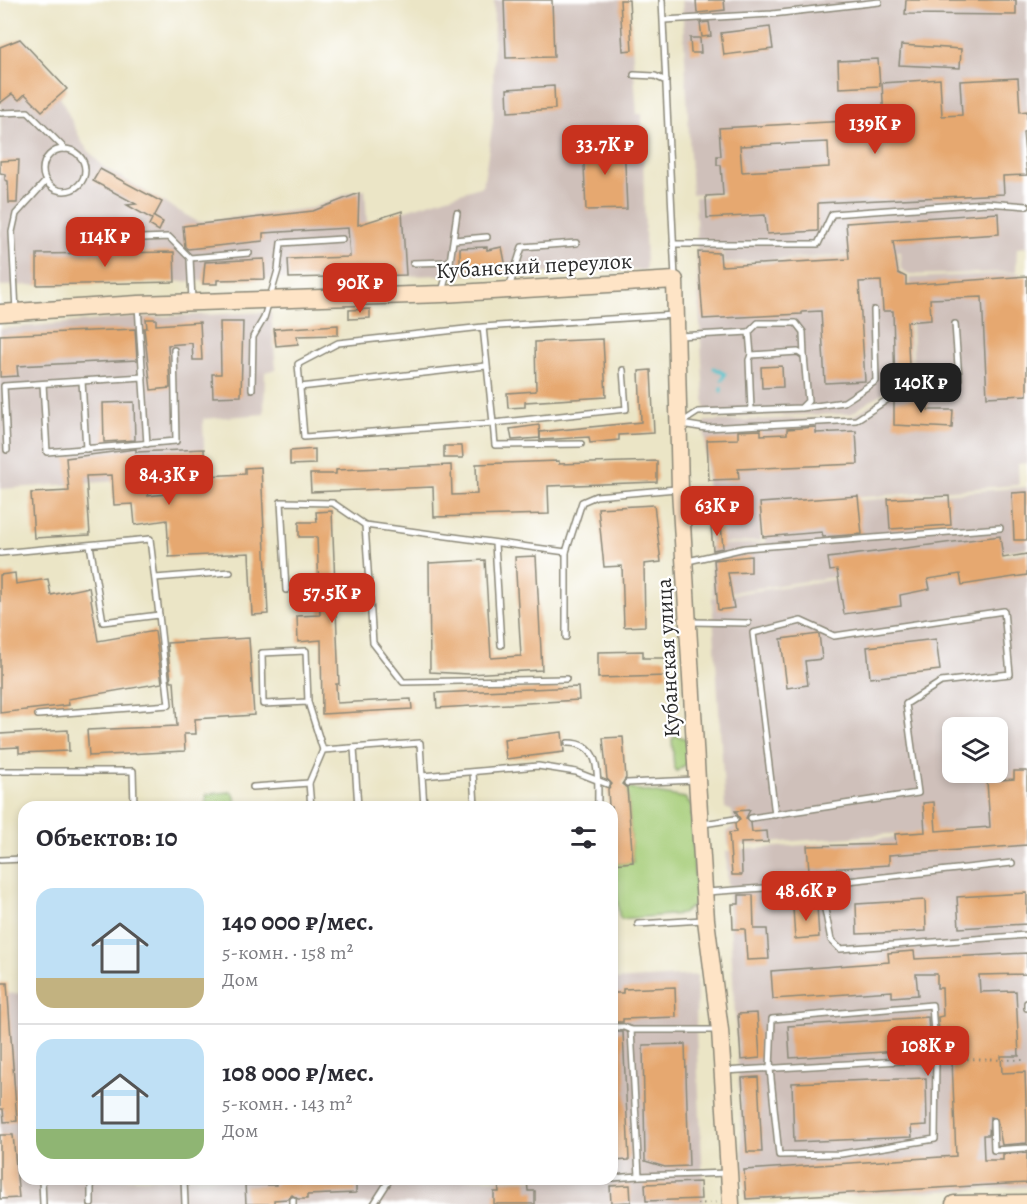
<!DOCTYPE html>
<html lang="ru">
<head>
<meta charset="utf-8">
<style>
  body { margin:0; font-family:Alegreya,serif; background:#f7f7f7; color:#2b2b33; height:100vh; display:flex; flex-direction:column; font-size:22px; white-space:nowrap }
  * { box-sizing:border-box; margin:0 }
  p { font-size:20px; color:#7c7c81 }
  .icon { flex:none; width:33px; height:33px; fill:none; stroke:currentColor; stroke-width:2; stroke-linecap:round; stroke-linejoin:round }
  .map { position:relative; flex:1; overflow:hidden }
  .drawer { position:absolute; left:18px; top:801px; width:600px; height:384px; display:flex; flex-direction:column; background:#fff; border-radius:18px; box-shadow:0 3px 9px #0003 }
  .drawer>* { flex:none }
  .buttons { position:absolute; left:942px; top:717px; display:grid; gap:12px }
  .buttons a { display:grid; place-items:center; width:66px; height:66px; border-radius:12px; background:#fff; box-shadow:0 3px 9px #0003; font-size:30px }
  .price { position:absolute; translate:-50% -51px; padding:0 14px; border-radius:12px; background:#c8321e; color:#fff; font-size:20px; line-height:39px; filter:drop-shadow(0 2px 3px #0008) }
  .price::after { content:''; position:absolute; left:50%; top:36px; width:18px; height:14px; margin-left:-9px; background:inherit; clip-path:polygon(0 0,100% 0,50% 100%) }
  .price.selected { background:#222; color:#fff }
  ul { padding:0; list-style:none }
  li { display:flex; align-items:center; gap:18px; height:150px; padding:0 18px }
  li+li { border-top:2px solid #e1e1e2 }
  li span { display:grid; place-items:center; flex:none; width:168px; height:120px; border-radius:18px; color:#555 }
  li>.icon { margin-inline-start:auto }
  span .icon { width:72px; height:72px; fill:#fffc; stroke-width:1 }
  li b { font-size:26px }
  h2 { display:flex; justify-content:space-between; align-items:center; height:72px; padding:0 18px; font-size:26px }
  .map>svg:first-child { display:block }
  .industrial { fill:#cfc0ba; fill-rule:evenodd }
  .green { fill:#a5cc77; stroke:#687c51; stroke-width:1.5 }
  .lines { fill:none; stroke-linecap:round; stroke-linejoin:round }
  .stream { stroke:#57c4cd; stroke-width:3 }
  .building { fill:#e6a870; fill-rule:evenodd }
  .lane-casing { stroke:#8b8878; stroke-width:8 }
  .secondary-casing { stroke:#8b8878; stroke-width:19 }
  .path { stroke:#8b8878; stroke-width:2; stroke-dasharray:1.5 4.5; stroke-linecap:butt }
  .lane { stroke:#fff; stroke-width:5 }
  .secondary { stroke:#fee4c6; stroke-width:16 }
  .labels { text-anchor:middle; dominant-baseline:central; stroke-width:4.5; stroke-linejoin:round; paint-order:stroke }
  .street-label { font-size:22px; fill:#2b2b2b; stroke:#fff }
</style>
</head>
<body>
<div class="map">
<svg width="1027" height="1204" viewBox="0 0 1027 1204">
  <rect width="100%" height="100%" fill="#fff"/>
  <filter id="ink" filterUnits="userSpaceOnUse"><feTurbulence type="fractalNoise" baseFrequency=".0167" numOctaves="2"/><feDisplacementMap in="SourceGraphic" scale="12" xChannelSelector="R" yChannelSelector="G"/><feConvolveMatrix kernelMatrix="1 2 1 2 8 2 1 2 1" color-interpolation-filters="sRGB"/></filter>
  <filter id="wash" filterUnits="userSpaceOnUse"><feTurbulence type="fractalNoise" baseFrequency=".008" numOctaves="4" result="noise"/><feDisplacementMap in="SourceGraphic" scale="24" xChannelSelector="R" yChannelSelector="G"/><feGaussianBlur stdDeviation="1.35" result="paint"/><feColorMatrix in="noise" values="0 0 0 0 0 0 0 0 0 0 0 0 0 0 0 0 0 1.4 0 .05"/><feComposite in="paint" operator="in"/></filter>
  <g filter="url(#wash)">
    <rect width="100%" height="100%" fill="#ebe5c6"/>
    <g class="industrial">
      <path d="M494,0H629L637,114H642L646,270L0,286L1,47L22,38L67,89L60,97L83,144L102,166L198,222L312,208L351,192L365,190L367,222L483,186L493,122Z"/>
      <path d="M682,0H1027V247L1017,248L1016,272L909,275L901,269L900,252L724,263L722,249H697L695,197L1020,178L692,194Z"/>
      <path d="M696,250H721L723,265L898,254L900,273L907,277L912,388L887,390L851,414L705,417Z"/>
      <path d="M1020,273L1027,370V463L1018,464L1019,485L762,505L760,541L710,544L704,421L851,417L890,392L914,391L910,278Z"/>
      <path d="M271,312L276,369L265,372L264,414L203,419L205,475L0,489V329L123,318Z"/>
      <path d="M1027,487V548L713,595L710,545L765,543V508Z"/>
      <path d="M1027,552V824L728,846L727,831L734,826L732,811L725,808L712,597ZM952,728H998V772H952Z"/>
      <path d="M1027,827V1187L745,1200L726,851Z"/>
      <path d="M697,975L696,1030L704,1202L664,1204H0V994L24,993V1179H612V980Z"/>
    </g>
    <g class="green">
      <path d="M676,735L687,739L688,763L677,771L674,768L672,739Z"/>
      <path d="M627,788L685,798L691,805L696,903L682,914L621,919L619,916L614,864L633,862Z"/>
      <path d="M231,792L235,796L236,807H205L207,794Z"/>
    </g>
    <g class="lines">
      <g class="stream">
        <path d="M714,368L725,374L722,380"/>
        <path d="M721,391V388"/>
      </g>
    </g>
    <g id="blocks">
      <g class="building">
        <path d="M504,0H552L554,57L506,58Z"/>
        <path d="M620,0H629L632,50L623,51Z"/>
        <path d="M696,0H724L725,10L697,13Z"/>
        <path d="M906,0H1016V15L905,14Z"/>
        <path d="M709,22L711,36L702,37L700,23Z"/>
        <path d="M770,27L773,49L724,55L721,33Z"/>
        <path d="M690,38H700L701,53H691Z"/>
        <path d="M20,39L67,89L42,111L25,94L19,100L12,94L0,103V47Z"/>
        <path d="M901,45L961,49L960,68L899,65Z"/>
        <path d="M878,59L880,86L839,88L838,61Z"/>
        <path d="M1018,78L1020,112L1027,111V131L1023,132L1027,175L1003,176L1004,194L818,203V231L767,234L765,215L707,218L706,196L723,195L721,165H717V156H721L719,128L884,119L882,83L940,79L942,116L962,115L960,81ZM828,142L829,167L742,172L740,146Z"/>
        <path d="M554,86L555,109L508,112L507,89Z"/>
        <path d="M624,141L627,209L586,210L583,143Z"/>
        <path d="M19,160L17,203H9L8,181L5,180V174L0,173V161Z"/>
        <path d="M100,169L162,202L154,217L163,222L159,231L149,225L152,219L127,205L136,204L93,181Z"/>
        <path d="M359,193L358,225L402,211L406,275L289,278L288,259L350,257L348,228L263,233V241L188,249L185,247L183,226L313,211Z"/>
        <path d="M998,213L999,234L893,241L898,273L906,277V285L1027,276V395L987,397L982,297L930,299L931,320L907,322L910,389H895L893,311H883L881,281L859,282L865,381L825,383L821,311L802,312V314L703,319L698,252L720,253L721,266L849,259L846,223Z"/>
        <path d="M487,247V250L502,247L507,272L489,273V269L460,272V248Z"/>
        <path d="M174,252L175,282L37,285V254Z"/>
        <path d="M264,259L265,279L217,280V284H203L205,262Z"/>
        <path d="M370,309V318L349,319V310Z"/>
        <path d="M146,319H156V325L200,322L202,360H193L192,343L168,345L170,388L151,390L144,328H147Z"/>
        <path d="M220,322H243L241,396L213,397L212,374H221Z"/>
        <path d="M338,325V335L297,336L298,344L276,346L274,329Z"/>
        <path d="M135,329L137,360L17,366L18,376L0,377V335Z"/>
        <path d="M603,339L606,397L525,402V407L508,408L507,393L536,391L535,342Z"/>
        <path d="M782,366L783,387L762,388L761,367Z"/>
        <path d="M651,370L654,433L619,435V440L590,443L589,437L540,440V432L641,422L639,371Z"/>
        <path d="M928,397V410H953L952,428L894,425V401Z"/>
        <path d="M134,402L135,440L104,442L103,403Z"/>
        <path d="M539,425L540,438L512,440L510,429Z"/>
        <path d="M816,427V433L856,431L858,464L738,469L739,479L709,480L707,440L738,439V431L761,430V435L787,434V429Z"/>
        <path d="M444,446H462L463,458H444Z"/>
        <path d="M136,449V452L204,449L205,476L245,474V468L261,467L268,614L252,615L249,553L169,557L167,520L135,525L133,504L114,505L112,475L86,476L90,535L34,538L31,493L69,491L66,458ZM147,477H165L166,494L148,496Z"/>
        <path d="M315,449V464L290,465V451Z"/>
        <path d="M559,461V464L657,461V482L548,486L549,514L434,517L433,487L311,492L310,474H336V470L451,465L452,495L477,494L476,464Z"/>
        <path d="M1027,492V540H1014L1012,493Z"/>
        <path d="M858,496L862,534L823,537L822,532L763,537L760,503Z"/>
        <path d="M949,496L951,525L890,529L888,499Z"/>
        <path d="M654,505L661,562L644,564L645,626L624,627L622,566L604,567L598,508Z"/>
        <path d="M332,511L339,684H336L337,703L411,699L412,709L322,714L321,640L298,642L297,616L320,615L317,537H299V522H317L316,512Z"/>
        <path d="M721,525L723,548L713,550L711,526Z"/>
        <path d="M1000,536L1003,558L1027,554V575L962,585L960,574L928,579L930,589L900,595L901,606L844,614L837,570L830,571L828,558Z"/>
        <path d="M536,556L542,670L469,674L430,672L429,563L485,560L491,658L521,656L515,557Z"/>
        <path d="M751,556V572L728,573L734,608L718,610L714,560Z"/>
        <path d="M15,573L16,584L48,579L51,595L89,587L98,641L155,631L162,683L68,699L69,705L0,713V575Z"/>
        <path d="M819,634L822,659L805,661L808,685L787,688L781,639Z"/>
        <path d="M249,638L254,715L195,719L196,734H184L185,751L89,756L87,730L177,726L174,681H171L167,643Z"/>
        <path d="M936,639L940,670L870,678L867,647Z"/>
        <path d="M643,651V658H666L667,676L598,678V652Z"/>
        <path d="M578,687L579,700L437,708L436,693Z"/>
        <path d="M68,730L69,751L19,753V747L0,748V734Z"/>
        <path d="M562,732L564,752L506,759L504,739Z"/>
        <path d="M623,737L626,778L622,784L627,788L633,862L614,864L612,807H609L608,789L612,784L607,779L603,738Z"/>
        <path d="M1014,771H1027V845L889,855V865L809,870L807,846L896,844L895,834L925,832L923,803L934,802L936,831L990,827L987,781L1014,779Z"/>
        <path d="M750,810L746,818L751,823L752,832L767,831L768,842L741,843L742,875H732L729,833L736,832L735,824L740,819L735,811Z"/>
        <path d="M1027,893V924L959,928L957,897Z"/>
        <path d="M739,895H753L754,929H767L769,959L747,960L745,929H733L732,904H739Z"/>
        <path d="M925,900L926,931L857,934L856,904Z"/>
        <path d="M817,906L819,937L795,939L793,908Z"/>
        <path d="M914,951L915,959L1027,953V974L979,975L980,992L1016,991L1019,1056H1001L1002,1073L1025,1072L1027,1127V1143L1002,1145L997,1119L990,1117L989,1135H983L984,1160H1003V1154L1027,1153V1183L746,1199L744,1170L956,1156L952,1060H945V1048H940L938,1017L943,1016L942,988H937V974H916L918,995L892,997V991L773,999L771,971L889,962L888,953Z"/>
        <path d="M0,983H7L17,1121L4,1122L3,1109H0Z"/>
        <path d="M675,987L676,1017L623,1019V1022H612V993H623V989Z"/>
        <path d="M757,1013L760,1058L741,1060L738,1014Z"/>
        <path d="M928,1017L930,1049L790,1058L788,1026Z"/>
        <path d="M612,1032H623L629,1160L612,1161Z"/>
        <path d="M685,1044L689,1166L665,1167L645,1161L643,1045Z"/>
        <path d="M758,1077L762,1152H747L742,1078Z"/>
        <path d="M926,1078L927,1125L911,1126L912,1137L794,1142L792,1083Z"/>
        <path d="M0,1135H13L19,1198L0,1199Z"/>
        <path d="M276,1179H356V1193L307,1195V1199H298L292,1195L288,1199L274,1200V1204H246L245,1185H276Z"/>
        <path d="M527,1180L528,1191H535V1204H494V1192H499L498,1181Z"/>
        <path d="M700,1182L701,1199L646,1201L645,1184Z"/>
        <path d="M630,1185L631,1202L611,1203L610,1186Z"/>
      </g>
    </g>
  </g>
  <g filter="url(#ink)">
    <use href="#blocks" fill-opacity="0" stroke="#8b8878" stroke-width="1.5"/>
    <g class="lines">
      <defs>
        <g id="lane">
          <path d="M662,0L675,278"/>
          <path d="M664,20L772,14L879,2"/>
          <path d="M634,75L655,76L666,81"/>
          <path d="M0,113L28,112L65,149"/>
          <circle cx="64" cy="170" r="21"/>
          <path d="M115,239L169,237L190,258L192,300"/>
          <path d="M454,240L487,237"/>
          <path d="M673,244H818L832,214L986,203L1027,206"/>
          <path d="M190,258L249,253"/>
          <path d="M413,263L450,262"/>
          <path d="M509,288L522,247L576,243"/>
          <path d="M442,292L450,262L457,213"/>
          <path d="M138,306L147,444"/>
          <path d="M16,311L12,232L16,214L46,181"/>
          <path d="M483,327L493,423L304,437L298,364L338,343L483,327L674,315"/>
          <path d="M749,332L758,323H796L803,332L804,356"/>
          <path d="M679,336L749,332L751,355"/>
          <path d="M82,381L86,449"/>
          <path d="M43,384L47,452L176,441L174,350"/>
          <path d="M300,387L486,366"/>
          <path d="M252,389L253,337L264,318L278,270L281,243L342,239"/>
          <path d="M802,408L844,402L876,381L874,310"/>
          <path d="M681,423L698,412L801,408L808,401L804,356L798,352L751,355L749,360L751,410"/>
          <path d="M681,424L706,428L856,420L896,394H912L959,379L955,324"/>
          <path d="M581,444L495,445L493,423L626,409L623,370"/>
          <path d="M7,450L4,386L143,377"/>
          <path d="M495,543L501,645"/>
          <path d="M566,552V637"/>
          <path d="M0,553L150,539L159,615L103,622L90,545"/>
          <path d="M688,561L745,548L1000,528"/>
          <path d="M155,578L230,572"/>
          <path d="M286,590L281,502L333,503L365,525"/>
          <path d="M691,622L748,623"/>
          <path d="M566,679L403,682L373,643L365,525L566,552L582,502L596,496L676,489"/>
          <path d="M308,702L263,704L262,653L306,651L308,702L323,750"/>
          <path d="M38,715L169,705L159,615"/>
          <path d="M568,743C604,743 597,780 598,807"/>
          <path d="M354,748L358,807"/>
          <path d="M0,771H133L134,807"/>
          <path d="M473,772L475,807"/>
          <path d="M422,776L424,807"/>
          <path d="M309,783L311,807"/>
          <path d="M627,783L695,780"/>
          <path d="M253,787L309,783L323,750L420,743L422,776L538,766L576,772L607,784"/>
          <path d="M751,818L918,793L906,704L941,682L1010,674L1004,611L834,636L801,621L753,633L775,815"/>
          <path d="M703,824L735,819"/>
          <path d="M0,860L24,859"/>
          <path d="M820,884L1012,863"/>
          <path d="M707,892L820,884L831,940L840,949L1027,935"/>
          <path d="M638,924L703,920"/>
          <path d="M1027,1003V1008"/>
          <path d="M612,1027H624L631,1030"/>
          <path d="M716,1030H631L639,1176L728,1173"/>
          <path d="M724,1071L936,1059L935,1139L841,1154L779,1155L770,1069L772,1019L932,1005L936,1059"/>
          <path d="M993,1121L994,1150L1027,1148"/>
          <path d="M612,1178L639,1176"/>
          <path d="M42,1179L43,1204"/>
          <path d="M91,1179V1204"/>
          <path d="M184,1179L185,1204"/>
          <path d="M293,1200V1204"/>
          <path d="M374,1204L390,1179"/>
        </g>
        <g id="secondary">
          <path d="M0,313L138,304L442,294L675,280L680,489L697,780L706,920L720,1030L731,1204"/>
          <path d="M954,1204L1027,1203"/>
        </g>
      </defs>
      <use href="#lane" class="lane-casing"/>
      <use href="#secondary" class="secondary-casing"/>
      <g class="path">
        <path d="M943,1059L1027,1060"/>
        <path d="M697,1204L719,1202"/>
      </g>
      <use href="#lane" class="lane"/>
      <use href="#secondary" class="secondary"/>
    </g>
  </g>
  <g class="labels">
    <g class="street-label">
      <text transform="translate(534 266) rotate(-3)">Кубанский переулок</text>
      <text transform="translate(668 658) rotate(-93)">Кубанская улица</text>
    </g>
  </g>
</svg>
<div class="buttons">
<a><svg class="icon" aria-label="layers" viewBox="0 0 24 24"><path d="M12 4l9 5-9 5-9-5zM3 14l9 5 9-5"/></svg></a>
</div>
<b class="price" style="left:875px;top:155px">139K ₽</b>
<b class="price" style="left:605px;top:176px">33.7K ₽</b>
<b class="price" style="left:105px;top:268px">114K ₽</b>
<b class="price" style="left:360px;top:314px">90K ₽</b>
<b class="price selected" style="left:921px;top:414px">140K ₽</b>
<b class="price" style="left:169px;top:506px">84.3K ₽</b>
<b class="price" style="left:717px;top:537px">63K ₽</b>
<b class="price" style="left:332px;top:624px">57.5K ₽</b>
<b class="price" style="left:806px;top:922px">48.6K ₽</b>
<b class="price" style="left:928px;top:1077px">108K ₽</b>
<section class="drawer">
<h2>Объектов: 10<svg class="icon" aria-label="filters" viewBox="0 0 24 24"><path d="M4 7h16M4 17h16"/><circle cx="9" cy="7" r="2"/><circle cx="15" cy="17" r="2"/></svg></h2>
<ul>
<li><span style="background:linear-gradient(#bfe0f5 75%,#c2b280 0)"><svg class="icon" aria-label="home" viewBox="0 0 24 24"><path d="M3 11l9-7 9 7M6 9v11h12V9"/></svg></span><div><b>140 000 ₽/мес.</b><p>5-комн. · 158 m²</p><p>Дом</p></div></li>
<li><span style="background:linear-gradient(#bfe0f5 75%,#8fb573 0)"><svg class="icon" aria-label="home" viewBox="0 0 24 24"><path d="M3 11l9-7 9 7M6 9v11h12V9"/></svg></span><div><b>108 000 ₽/мес.</b><p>5-комн. · 143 m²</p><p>Дом</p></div></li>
</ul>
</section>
</div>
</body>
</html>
